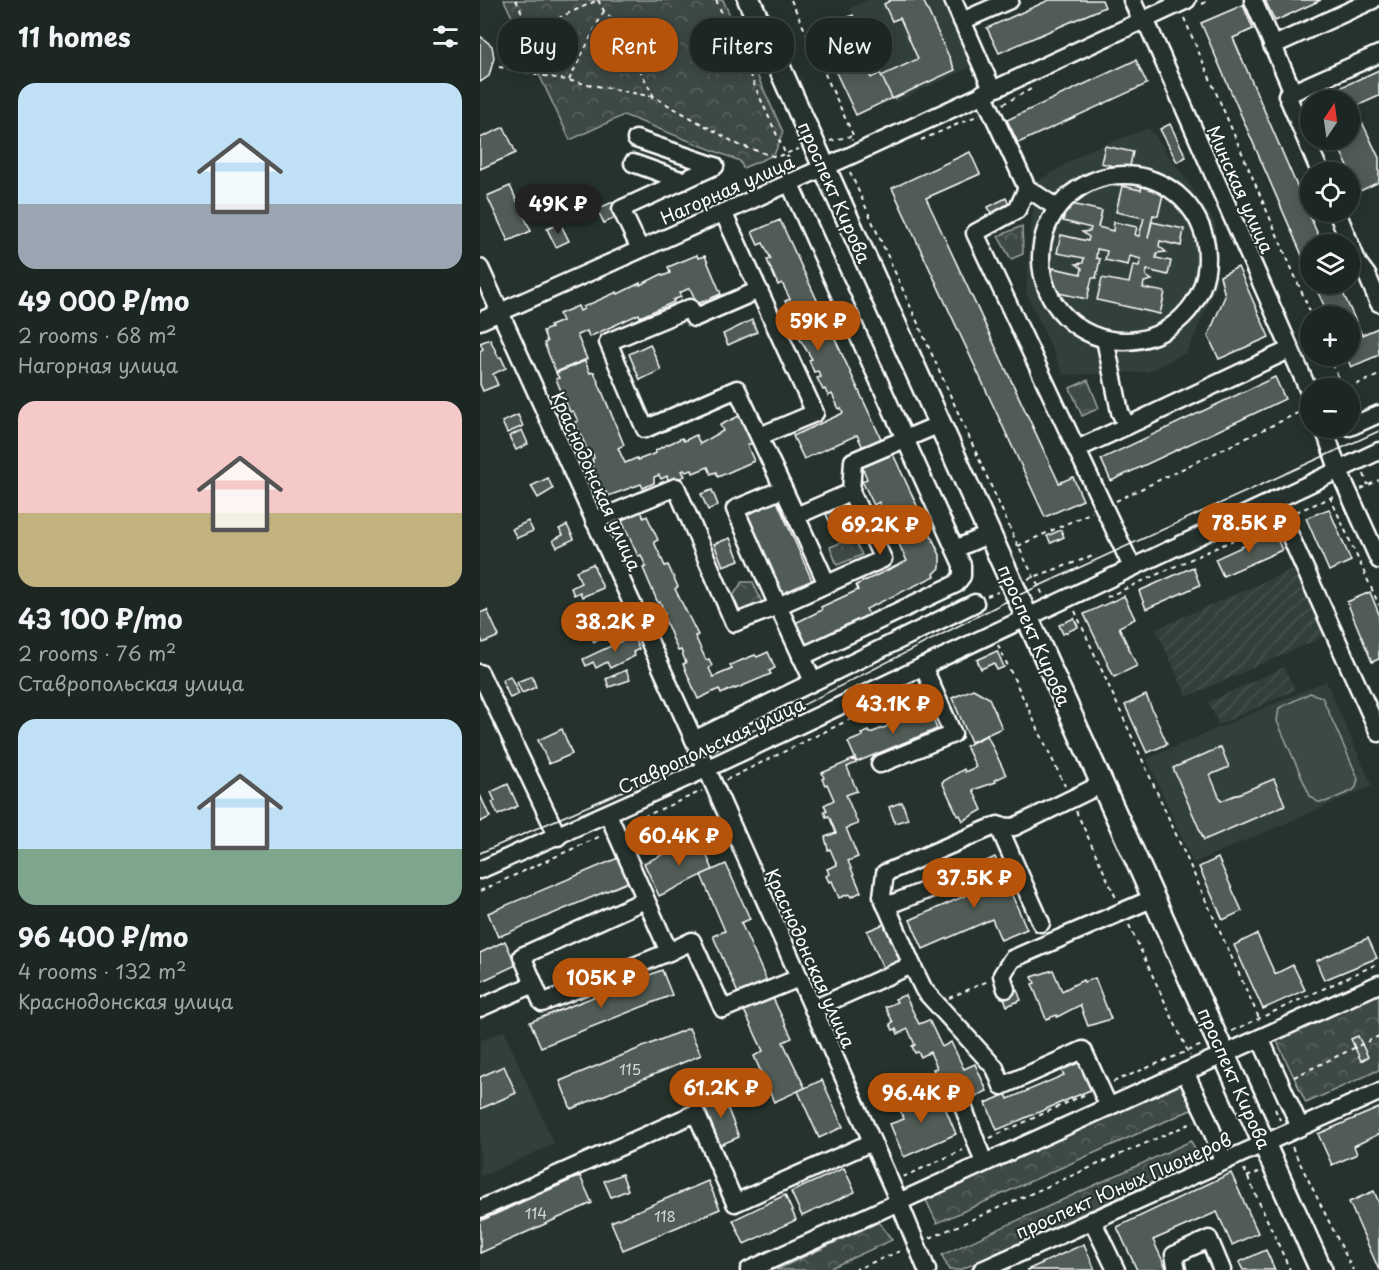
<!DOCTYPE html>
<html lang="en">
<head>
<meta charset="utf-8">
<style>
  body { margin:0; font-family:"Playpen Sans",sans-serif; background:#252e2a; color:#f1f3f6; height:100vh; display:flex; flex-direction:column; font-size:22px; white-space:nowrap }
  * { box-sizing:border-box; margin:0 }
  p { font-size:20px; color:#a0a5a5 }
  .icon { flex:none; width:33px; height:33px; fill:none; stroke:currentColor; stroke-width:2; stroke-linecap:round; stroke-linejoin:round }
  .map { position:relative; flex:1; overflow:hidden }
  .panel { display:flex; flex-direction:column; background:#1c2622; width:480px }
  .panel>* { flex:none }
  .guide { position:absolute; left:18px; top:18px; width:570px; height:54px; display:flex; gap:12px }
  .needle { width:39px; rotate:13deg }
  .controls { position:absolute; left:820px; top:90px; display:grid; gap:12px }
  .controls a { display:grid; place-items:center; width:60px; height:60px; border-radius:50%; background:#1c2622; box-shadow:0 3px 15px #0003,0 0 0 2px #3a4340; font-size:30px }
  .price { position:absolute; translate:-50% -51px; padding:0 14px; border-radius:21px; background:#b45309; color:#fff; font-size:20px; line-height:39px; filter:drop-shadow(0 2px 3px #0008) }
  .price::after { content:''; position:absolute; left:50%; top:36px; width:18px; height:14px; margin-left:-9px; background:inherit; clip-path:polygon(0 0,100% 0,50% 100%) }
  .price.active { background:#222; color:#fff }
  ul { padding:0; list-style:none }
  li { display:grid; align-content:center; gap:12px; height:318px; padding:0 18px }
  li span { display:grid; place-items:center; height:186px; border-radius:18px; color:#555 }
  li>.icon { margin-inline-start:auto }
  span .icon { width:108px; height:108px; fill:#fffc; stroke-width:1 }
  li b { font-size:26px }
  h2 { display:flex; justify-content:space-between; align-items:center; height:72px; padding:0 18px; font-size:26px }
  .pill { padding:0 21px; border-radius:24px; background:#1c2622; box-shadow:0 3px 15px #0003,0 0 0 2px #3a4340; font-size:21px; line-height:54px }
  .pill.active { background:#b45309; color:#fff }
  main { display:flex; flex:1; min-height:0 }
  .map>svg:first-child { display:block }
  .built { fill:#333f3a }
  .industrial { fill:url(#industrial-furrows) }
  .park { fill:url(#park-crowns); stroke:#9ea4a2; stroke-width:1.5 }
  .pitch { fill:#3e4944; stroke:#9ea4a2; stroke-width:1.5 }
  .building { fill:#515c57; stroke:#fff; stroke-width:1.5 }
  .lines { fill:none; stroke-linecap:round; stroke-linejoin:round }
  .minor-casing { stroke:#fff; stroke-width:21 }
  .major-casing { stroke:#fff; stroke-width:26 }
  .path { stroke:#fff; stroke-width:2; stroke-dasharray:4.5 4.5; stroke-linecap:butt }
  .minor { stroke:#26332d; stroke-width:16 }
  .major { stroke:#26332d; stroke-width:21 }
  .tram { stroke:#fff; stroke-width:1.5 }
  .labels { text-anchor:middle; dominant-baseline:central; stroke-width:4.5; stroke-linejoin:round; paint-order:stroke }
  .number-label { font-size:15px; fill:#d4d6d5 }
  .street-label { font-size:18px; fill:#fff; stroke:#26332d }
</style>
</head>
<body>
<main>
<section class="panel">
<h2>11 homes<svg class="icon" aria-label="filters" viewBox="0 0 24 24"><path d="M4 7h16M4 17h16"/><circle cx="9" cy="7" r="2"/><circle cx="15" cy="17" r="2"/></svg></h2>
<ul>
<li><span style="background:linear-gradient(#bfe0f5 65%,#9aa5b1 0)"><svg class="icon" aria-label="home" viewBox="0 0 24 24"><path d="M3 11l9-7 9 7M6 9v11h12V9"/></svg></span><div><b>49 000 ₽/mo</b><p>2 rooms · 68 m²</p><p>Нагорная улица</p></div></li>
<li><span style="background:linear-gradient(#f6c9c9 60%,#c2b280 0)"><svg class="icon" aria-label="home" viewBox="0 0 24 24"><path d="M3 11l9-7 9 7M6 9v11h12V9"/></svg></span><div><b>43 100 ₽/mo</b><p>2 rooms · 76 m²</p><p>Ставропольская улица</p></div></li>
<li><span style="background:linear-gradient(#bfe0f5 70%,#7fa58c 0)"><svg class="icon" aria-label="home" viewBox="0 0 24 24"><path d="M3 11l9-7 9 7M6 9v11h12V9"/></svg></span><div><b>96 400 ₽/mo</b><p>4 rooms · 132 m²</p><p>Краснодонская улица</p></div></li>
</ul>
</section>
<div class="map">
<svg width="899" height="1270" viewBox="0 0 899 1270">
  <defs>
    <pattern id="industrial-furrows" width="10" height="10" patternUnits="userSpaceOnUse" patternTransform="scale(1.5)"><rect width="10" height="10" fill="#333f3a"/><path d="M-1 1l2-2M0 10L10 0M9 11l2-2" fill="none" stroke="#47524e"/></pattern>
    <pattern id="park-crowns" width="20" height="18" patternUnits="userSpaceOnUse" patternTransform="scale(1.5)"><rect width="20" height="18" fill="#3e4944"/><path d="M2 6a3 3 0 1 1 6 0M12 15a3 3 0 1 1 6 0" fill="none" stroke="#5b6460"/></pattern>
  </defs>
  <rect width="100%" height="100%" fill="#26332d"/>
  <filter id="ink" filterUnits="userSpaceOnUse"><feTurbulence type="fractalNoise" baseFrequency=".0167" numOctaves="2"/><feDisplacementMap in="SourceGraphic" scale="12" xChannelSelector="R" yChannelSelector="G"/><feConvolveMatrix kernelMatrix="1 2 1 2 8 2 1 2 1" color-interpolation-filters="sRGB"/></filter>
  <g filter="url(#ink)">
    <g class="built">
      <path d="M387,0H470L499,63L415,102L370,8Z"/>
      <path d="M669,128L701,172L735,223L738,282L707,352L668,372L584,375L546,292L555,183L609,150Z"/>
      <path d="M846,681L892,786L713,863L667,759Z"/>
      <path d="M24,1031L74,1144L0,1177V1041Z"/>
    </g>
    <g class="industrial">
      <path d="M815,568L845,636L707,697L676,629Z"/>
      <path d="M804,667L815,690L739,725L728,702Z"/>
    </g>
    <g class="park">
      <path d="M24,0H243L303,132L294,155L263,168L260,161L144,115L90,140Z"/>
      <path d="M542,226L543,254L531,259L518,236Z"/>
      <path d="M608,380L619,408L602,416L590,388Z"/>
      <path d="M374,538L382,555L357,565L350,547Z"/>
      <path d="M262,582H273L282,603L283,615L262,622L251,599Z"/>
      <path d="M899,993V1070L826,1103L796,1039Z"/>
      <path d="M702,1083L713,1109L457,1223L446,1200Z"/>
      <path d="M711,1141L720,1160L480,1270H469L462,1255Z"/>
      <path d="M399,1222L412,1240L346,1270H296Z"/>
    </g>
    <path class="pitch" d="M830,693L842,697L878,778L876,787L872,791L845,802H838L830,796L797,721L799,708Z"/>
    <g class="building">
      <path d="M411,0H443L475,70L412,99L401,76L438,59L420,18L412,21L404,4Z"/>
      <path d="M569,0H622L625,7L519,53L507,28Z"/>
      <path d="M785,0H841L795,21Z"/>
      <path d="M763,5L773,29L753,38L842,244H831V276L721,23Z"/>
      <path d="M373,15L383,37L374,41L391,78L400,73L412,98L376,115L337,32Z"/>
      <path d="M0,36L12,46L14,58L9,76L0,82Z"/>
      <path d="M656,60L667,84L538,143L527,120Z"/>
      <path d="M899,70V96L870,109V100H862L857,89Z"/>
      <path d="M690,124L706,157L697,162L680,129Z"/>
      <path d="M883,124L899,158V182L880,191L855,140H870V131Z"/>
      <path d="M24,127L36,153L0,169V138Z"/>
      <path d="M625,146L653,152L649,170L621,163Z"/>
      <path d="M490,152L500,174L446,198L579,483L593,477L603,500L565,517L412,188Z"/>
      <path d="M662,185L684,190L678,216L673,215L668,238L672,222L704,229L701,246L680,241L679,246L686,252L677,253L676,258L691,261L688,275L667,270L666,276L672,280L664,282L663,288L685,292L680,314L617,300L622,278L649,283L653,265L659,266L661,259L650,256L648,265L625,260L627,251L617,249L616,258L620,259L616,278H612L607,299L569,291L573,268L601,274L602,268L596,264L603,263L604,258L577,253L581,235L608,241L609,237L602,232L610,231L611,228L583,221L587,203L622,211L618,227L633,231L634,222L657,227L655,235L659,236L664,218L636,212L642,186L661,190Z"/>
      <path d="M30,186L51,231L28,241L7,196Z"/>
      <path d="M526,198L531,209L513,217L508,207Z"/>
      <path d="M135,201L142,215L124,223L117,209Z"/>
      <path d="M300,220L403,443L385,452L377,435L324,459L313,436L363,413L361,408L359,409L352,394L348,396L345,389L343,390L337,378L341,377L338,371L334,372L329,360L332,359L319,338L322,337L319,331L316,332L311,321L313,320L305,301L310,299L302,283L298,285L287,260L291,259L283,243L278,245L272,232Z"/>
      <path d="M80,223L89,241L76,247L67,229Z"/>
      <path d="M217,255L218,258L225,256L241,294L217,304L210,288L199,293L201,297L193,300L194,302L160,317L159,314L109,337L107,331L97,335L107,359L76,372L64,343L67,342L63,331L71,328L70,326L82,321L79,314L98,306L100,311L104,309L103,307L137,292L138,294L160,283V285L182,274L183,276L190,273L188,267Z"/>
      <path d="M758,267L789,337L739,359L728,336L745,296L740,276Z"/>
      <path d="M834,284H859L882,335L898,328L899,355L871,367L866,356H870V316H849Z"/>
      <path d="M272,320L277,332L248,345L243,334Z"/>
      <path d="M10,339L19,358L21,357L26,368L13,374L18,385L3,391L0,384V351L3,349L0,343Z"/>
      <path d="M170,344L181,370L160,380L149,354Z"/>
      <path d="M105,361L110,373L114,372L144,445L138,448L145,463L157,458L158,460L176,453L175,451L182,447L202,438L204,441L216,435L220,444L243,431L240,425L261,415L273,443L267,445L274,461L238,477L236,472L231,474L228,467L213,473L212,470L206,472L204,470L202,471L205,476L189,483L187,476L181,479L179,475L174,477V483L163,488L161,484L128,496L126,492L123,493L114,472L111,463L113,462L112,459L114,458L113,454L110,456L95,422L98,421L93,411L90,412L76,379L79,378L76,373Z"/>
      <path d="M795,377L805,399L631,481L621,459Z"/>
      <path d="M38,415L43,426L27,433L22,422Z"/>
      <path d="M42,430L48,444L36,450L29,436Z"/>
      <path d="M412,452L460,555V568L454,574L455,576L386,609L390,616L323,650L311,625L342,610L341,607L378,590L376,585L427,561L416,538L411,540L400,517L404,515L399,502L394,505L382,481L387,479L382,466Z"/>
      <path d="M68,478L73,489L58,498L51,486Z"/>
      <path d="M232,490L238,505L228,510L221,494Z"/>
      <path d="M297,501L334,585L304,598L267,514Z"/>
      <path d="M159,506L164,518L167,516L178,540L174,542L185,566L188,565L198,587L195,589L218,635L215,636L226,660L229,659L232,666L229,668L233,677L252,669L250,665L275,655L277,657L288,652L295,668L289,671L291,674L255,689L254,688L241,694L239,689L218,699L203,664L206,663L201,650L198,651L183,615L185,614L180,602L178,603L163,568L166,567L161,555L158,556L142,521L144,520L141,514Z"/>
      <path d="M366,506L370,517L351,525L346,514Z"/>
      <path d="M849,509L871,561L849,571L826,518Z"/>
      <path d="M48,521L53,531L37,538L32,529Z"/>
      <path d="M87,525L94,539L77,547L73,540L83,535L79,529Z"/>
      <path d="M581,530L584,537L571,543L567,536Z"/>
      <path d="M794,532L802,550L743,576L735,559Z"/>
      <path d="M250,538L259,560L243,566L234,544Z"/>
      <path d="M113,564L123,588L102,597L100,592L94,595L91,588L101,583L96,571Z"/>
      <path d="M713,567L720,585L666,609L659,591Z"/>
      <path d="M890,592L899,614V659L892,662L867,602Z"/>
      <path d="M644,596L655,619L639,627L657,666L634,677L604,614Z"/>
      <path d="M7,610L19,636L3,643L0,636V613Z"/>
      <path d="M127,616L135,633L114,642L107,625Z"/>
      <path d="M594,618L598,627L583,634L579,625Z"/>
      <path d="M151,632L159,649L153,652L155,656L130,668L127,662L116,668L113,662L106,666L103,659L144,640L142,636Z"/>
      <path d="M517,651L524,667L517,670L514,663L501,669L497,660Z"/>
      <path d="M146,670L150,680L129,687L126,679Z"/>
      <path d="M30,676L39,694L30,698L22,680Z"/>
      <path d="M52,676L56,687L42,693L37,682Z"/>
      <path d="M493,689L509,698L522,728L491,742L472,698Z"/>
      <path d="M666,695L687,744L667,753L645,705Z"/>
      <path d="M443,708L444,711L449,709L457,729L377,762L368,742L383,736L381,734L389,731L390,733L411,725L410,722L416,719L417,722L437,713L436,711Z"/>
      <path d="M82,729L92,754L69,764L58,740Z"/>
      <path d="M507,735L526,775L515,780L516,782L493,790L502,810L483,821L480,815L478,816L462,782L484,769L485,772L496,767L486,746Z"/>
      <path d="M741,747L749,767L730,775L741,801L794,779L805,805L724,840L693,768Z"/>
      <path d="M374,759L376,763L367,767L377,791L366,795L378,824L366,828L378,857L368,861L381,892L371,897L369,894L359,898L352,881L349,882L346,876L349,874L347,869L357,865L350,849L348,850L345,837L356,833L349,816L346,817L344,811L347,810L344,805L354,800L347,784L345,785L342,779L344,778L342,773Z"/>
      <path d="M28,784L38,806L18,815L12,802L15,801L11,792Z"/>
      <path d="M0,795L10,817L0,822Z"/>
      <path d="M422,802L428,819L415,823L409,807Z"/>
      <path d="M219,838L233,870L179,896L164,863Z"/>
      <path d="M515,857L547,929L521,940L512,919L443,949L430,920L496,891L487,870Z"/>
      <path d="M138,858L148,882L18,937L8,913Z"/>
      <path d="M738,858L762,911L743,920L719,867Z"/>
      <path d="M246,864L270,919L261,923L289,986L260,998L233,936L245,931L221,875Z"/>
      <path d="M409,922L425,960L404,970L387,931Z"/>
      <path d="M777,934L795,974L813,965L825,990L783,1009L754,945Z"/>
      <path d="M888,938L897,958L844,980L836,961Z"/>
      <path d="M25,941L36,965L0,982V953Z"/>
      <path d="M182,970L192,995L61,1047L50,1022Z"/>
      <path d="M573,970L582,991L603,980L604,982L615,978L631,1019L608,1026L600,1005L577,1017V1015L566,1019L552,984L555,983L552,977Z"/>
      <path d="M537,990L541,1000L527,1006L523,995Z"/>
      <path d="M291,994L312,1038L303,1042L325,1088L294,1102L274,1056L283,1051L263,1008Z"/>
      <path d="M425,995L439,1024L449,1020L462,1047L471,1042L484,1069L495,1064L507,1091L484,1102L482,1097L478,1098L476,1092L479,1091L472,1075L462,1080L460,1074L456,1076L453,1069L457,1068L450,1052L441,1057L438,1052L435,1053L432,1046L435,1045L428,1029L418,1034L416,1029L413,1030L410,1024L413,1022L405,1007L417,1002L415,999Z"/>
      <path d="M209,1028L221,1055L91,1109L80,1081Z"/>
      <path d="M878,1036L888,1057L881,1061L871,1039Z"/>
      <path d="M603,1061L615,1088L517,1130L506,1103L526,1094L528,1099L584,1075L581,1070Z"/>
      <path d="M24,1066L36,1093L0,1109V1077Z"/>
      <path d="M342,1080L363,1127L339,1138L318,1091Z"/>
      <path d="M442,1090L448,1106L462,1100L476,1134L424,1157L410,1124L424,1119L416,1101Z"/>
      <path d="M242,1094L259,1137L240,1145L222,1101Z"/>
      <path d="M899,1108V1134L874,1146L877,1154L852,1165L838,1134Z"/>
      <path d="M364,1168L375,1192L322,1216L311,1192Z"/>
      <path d="M751,1173L778,1233L752,1245L737,1212L673,1240L687,1270H657L637,1227Z"/>
      <path d="M142,1174L148,1190L131,1197L124,1181Z"/>
      <path d="M100,1176L112,1203L0,1253V1221Z"/>
      <path d="M228,1181L240,1209L143,1250L131,1222Z"/>
      <path d="M894,1191L899,1203V1270L869,1202Z"/>
      <path d="M305,1195L316,1220L264,1244L253,1220Z"/>
      <path d="M604,1244L615,1270H547Z"/>
      <path d="M786,1250L795,1270H763L759,1262Z"/>
    </g>
    <g class="lines">
      <defs>
        <g id="minor">
          <path d="M473,0L512,89"/>
          <path d="M652,0L661,20L669,28L831,396"/>
          <path d="M773,0L813,92L807,95L840,172"/>
          <path d="M482,21L530,0"/>
          <path d="M792,46L893,0"/>
          <path d="M813,92L899,54"/>
          <path d="M503,93L547,188L577,208"/>
          <path d="M156,139L235,166"/>
          <path d="M153,163L203,181"/>
          <circle cx="644" cy="258" r="83"/>
          <path d="M309,182L482,565V576L476,584L321,657"/>
          <path d="M547,188L537,210L495,233L652,567"/>
          <path d="M243,212L335,413L280,436"/>
          <path d="M857,212L878,263L887,275L899,303"/>
          <path d="M160,249L141,209L235,166"/>
          <path d="M0,268L214,740L419,1202L447,1270"/>
          <path d="M279,290L214,318L210,308L128,342L165,429L257,389L316,516"/>
          <path d="M0,321L372,155L707,0"/>
          <path d="M647,426L809,350"/>
          <path d="M870,427L899,414"/>
          <path d="M844,428L858,469L899,560"/>
          <path d="M597,449L647,426L640,412L625,339"/>
          <path d="M794,500L899,733"/>
          <path d="M114,521L196,487L254,623L298,606L255,509L303,489"/>
          <path d="M475,549L510,534"/>
          <path d="M347,584L316,516L371,492"/>
          <path d="M0,673L78,837"/>
          <path d="M333,681L298,606L403,559L371,492L373,461L460,424"/>
          <path d="M214,740L495,603"/>
          <path d="M400,764L473,734L443,666"/>
          <path d="M128,814L189,952L212,941L243,1009L319,978"/>
          <path d="M518,825L561,923"/>
          <path d="M0,870L226,769L899,451"/>
          <path d="M406,906L465,883"/>
          <path d="M432,965L402,896L405,873L515,826L534,827L622,784"/>
          <path d="M54,984L62,1003L189,952"/>
          <path d="M526,989L522,975L532,959L674,898"/>
          <path d="M0,1008L54,984L42,956L165,900"/>
          <path d="M333,1009L432,965L444,990L515,1068L522,1086L603,1050L629,1107"/>
          <path d="M780,1038L820,1127"/>
          <path d="M705,1072L726,1116L744,1161"/>
          <path d="M484,1109L504,1163"/>
          <path d="M0,1209L216,1113L255,1203L392,1142"/>
          <path d="M612,1220L636,1270"/>
          <path d="M269,1270L899,984"/>
          <path d="M502,1270L899,1092"/>
          <path d="M697,1270L694,1255L729,1239L742,1270"/>
        </g>
        <path id="major" d="M269,0L841,1270"/>
      </defs>
      <use href="#minor" class="minor-casing"/>
      <use href="#major" class="major-casing"/>
      <g class="path">
        <path d="M36,0L72,76"/>
        <path d="M118,0L124,11L134,21L174,97L259,145L296,157L319,149"/>
        <path d="M236,0L305,153L314,165"/>
        <path d="M311,0L373,135L372,140"/>
        <path d="M722,4L730,0"/>
        <path d="M704,18L832,316"/>
        <path d="M45,33L118,0"/>
        <path d="M19,67L174,97"/>
        <path d="M89,80L124,11"/>
        <path d="M523,104L553,88"/>
        <path d="M441,140L499,115"/>
        <path d="M350,141L371,136"/>
        <path d="M370,172L538,546L563,595"/>
        <path d="M849,356L863,388"/>
        <path d="M868,388L899,375"/>
        <path d="M884,474L888,485"/>
        <path d="M881,489L899,480"/>
        <path d="M850,497L899,605"/>
        <path d="M636,501L826,409"/>
        <path d="M816,512L855,496"/>
        <path d="M538,546L612,512"/>
        <path d="M548,579L616,555"/>
        <path d="M507,596L518,592"/>
        <path d="M627,597L789,524"/>
        <path d="M595,611L779,1018"/>
        <path d="M518,645L585,786"/>
        <path d="M246,780L438,686"/>
        <path d="M596,811L636,898"/>
        <path d="M147,824L222,791"/>
        <path d="M0,891L123,835"/>
        <path d="M649,925L710,1056"/>
        <path d="M469,998L508,981"/>
        <path d="M752,1031L899,963"/>
        <path d="M814,1077L899,1036"/>
        <path d="M633,1082L722,1045"/>
        <path d="M795,1109L800,1120"/>
        <path d="M510,1138L606,1094"/>
        <path d="M812,1147L873,1270"/>
        <path d="M764,1169L810,1270"/>
        <path d="M423,1177L483,1150"/>
        <path d="M767,1177L779,1172"/>
        <path d="M450,1238L714,1122"/>
        <path d="M374,1270L423,1250"/>
      </g>
      <use href="#minor" class="minor"/>
      <use href="#major" class="major"/>
      <path class="tram" d="M0,853L221,757L537,596L899,431"/>
    </g>
  </g>
  <g class="labels">
    <g class="number-label">
      <text x="150" y="1068">115</text>
      <text x="56" y="1212">114</text>
      <text x="185" y="1215">118</text>
    </g>
    <g class="street-label">
      <text transform="translate(247 189) rotate(-24)">Нагорная улица</text>
      <text transform="translate(761 189) rotate(66)">Минская улица</text>
      <text transform="translate(355 192) rotate(66)">проспект Кирова</text>
      <text transform="translate(117 481) rotate(66)">Краснодонская улица</text>
      <text transform="translate(555 635) rotate(66)">проспект Кирова</text>
      <text transform="translate(231 745) rotate(-25)">Ставропольская улица</text>
      <text transform="translate(331 958) rotate(66)">Краснодонская улица</text>
      <text transform="translate(755 1078) rotate(66)">проспект Кирова</text>
      <text transform="translate(643 1185) rotate(-24)">проспект Юных Пионеров</text>
    </g>
  </g>
</svg>
<div class="controls">
<a><svg class="needle" viewBox="-14 -14 28 28"><path d="M0-13l5 13h-10z" fill="#e53935"/><path d="M0 13l5-13h-10z" fill="#a0a5a5"/></svg></a>
<a><svg class="icon" aria-label="locate" viewBox="0 0 24 24"><circle cx="12" cy="12" r="6"/><path d="M12 2v4M12 18v4M2 12h4M18 12h4"/></svg></a>
<a><svg class="icon" aria-label="layers" viewBox="0 0 24 24"><path d="M12 4l9 5-9 5-9-5zM3 14l9 5 9-5"/></svg></a>
<a>+</a>
<a>−</a>
</div>
<b class="price active" style="left:78px;top:235px">49K ₽</b>
<b class="price" style="left:338px;top:352px">59K ₽</b>
<b class="price" style="left:769px;top:554px">78.5K ₽</b>
<b class="price" style="left:400px;top:556px">69.2K ₽</b>
<b class="price" style="left:135px;top:653px">38.2K ₽</b>
<b class="price" style="left:413px;top:735px">43.1K ₽</b>
<b class="price" style="left:199px;top:867px">60.4K ₽</b>
<b class="price" style="left:494px;top:909px">37.5K ₽</b>
<b class="price" style="left:121px;top:1009px">105K ₽</b>
<b class="price" style="left:241px;top:1119px">61.2K ₽</b>
<b class="price" style="left:441px;top:1124px">96.4K ₽</b>
<div class="guide">
<a class="pill">Buy</a>
<a class="pill active">Rent</a>
<a class="pill">Filters</a>
<a class="pill">New</a>
</div>
</div>
</main>
</body>
</html>
